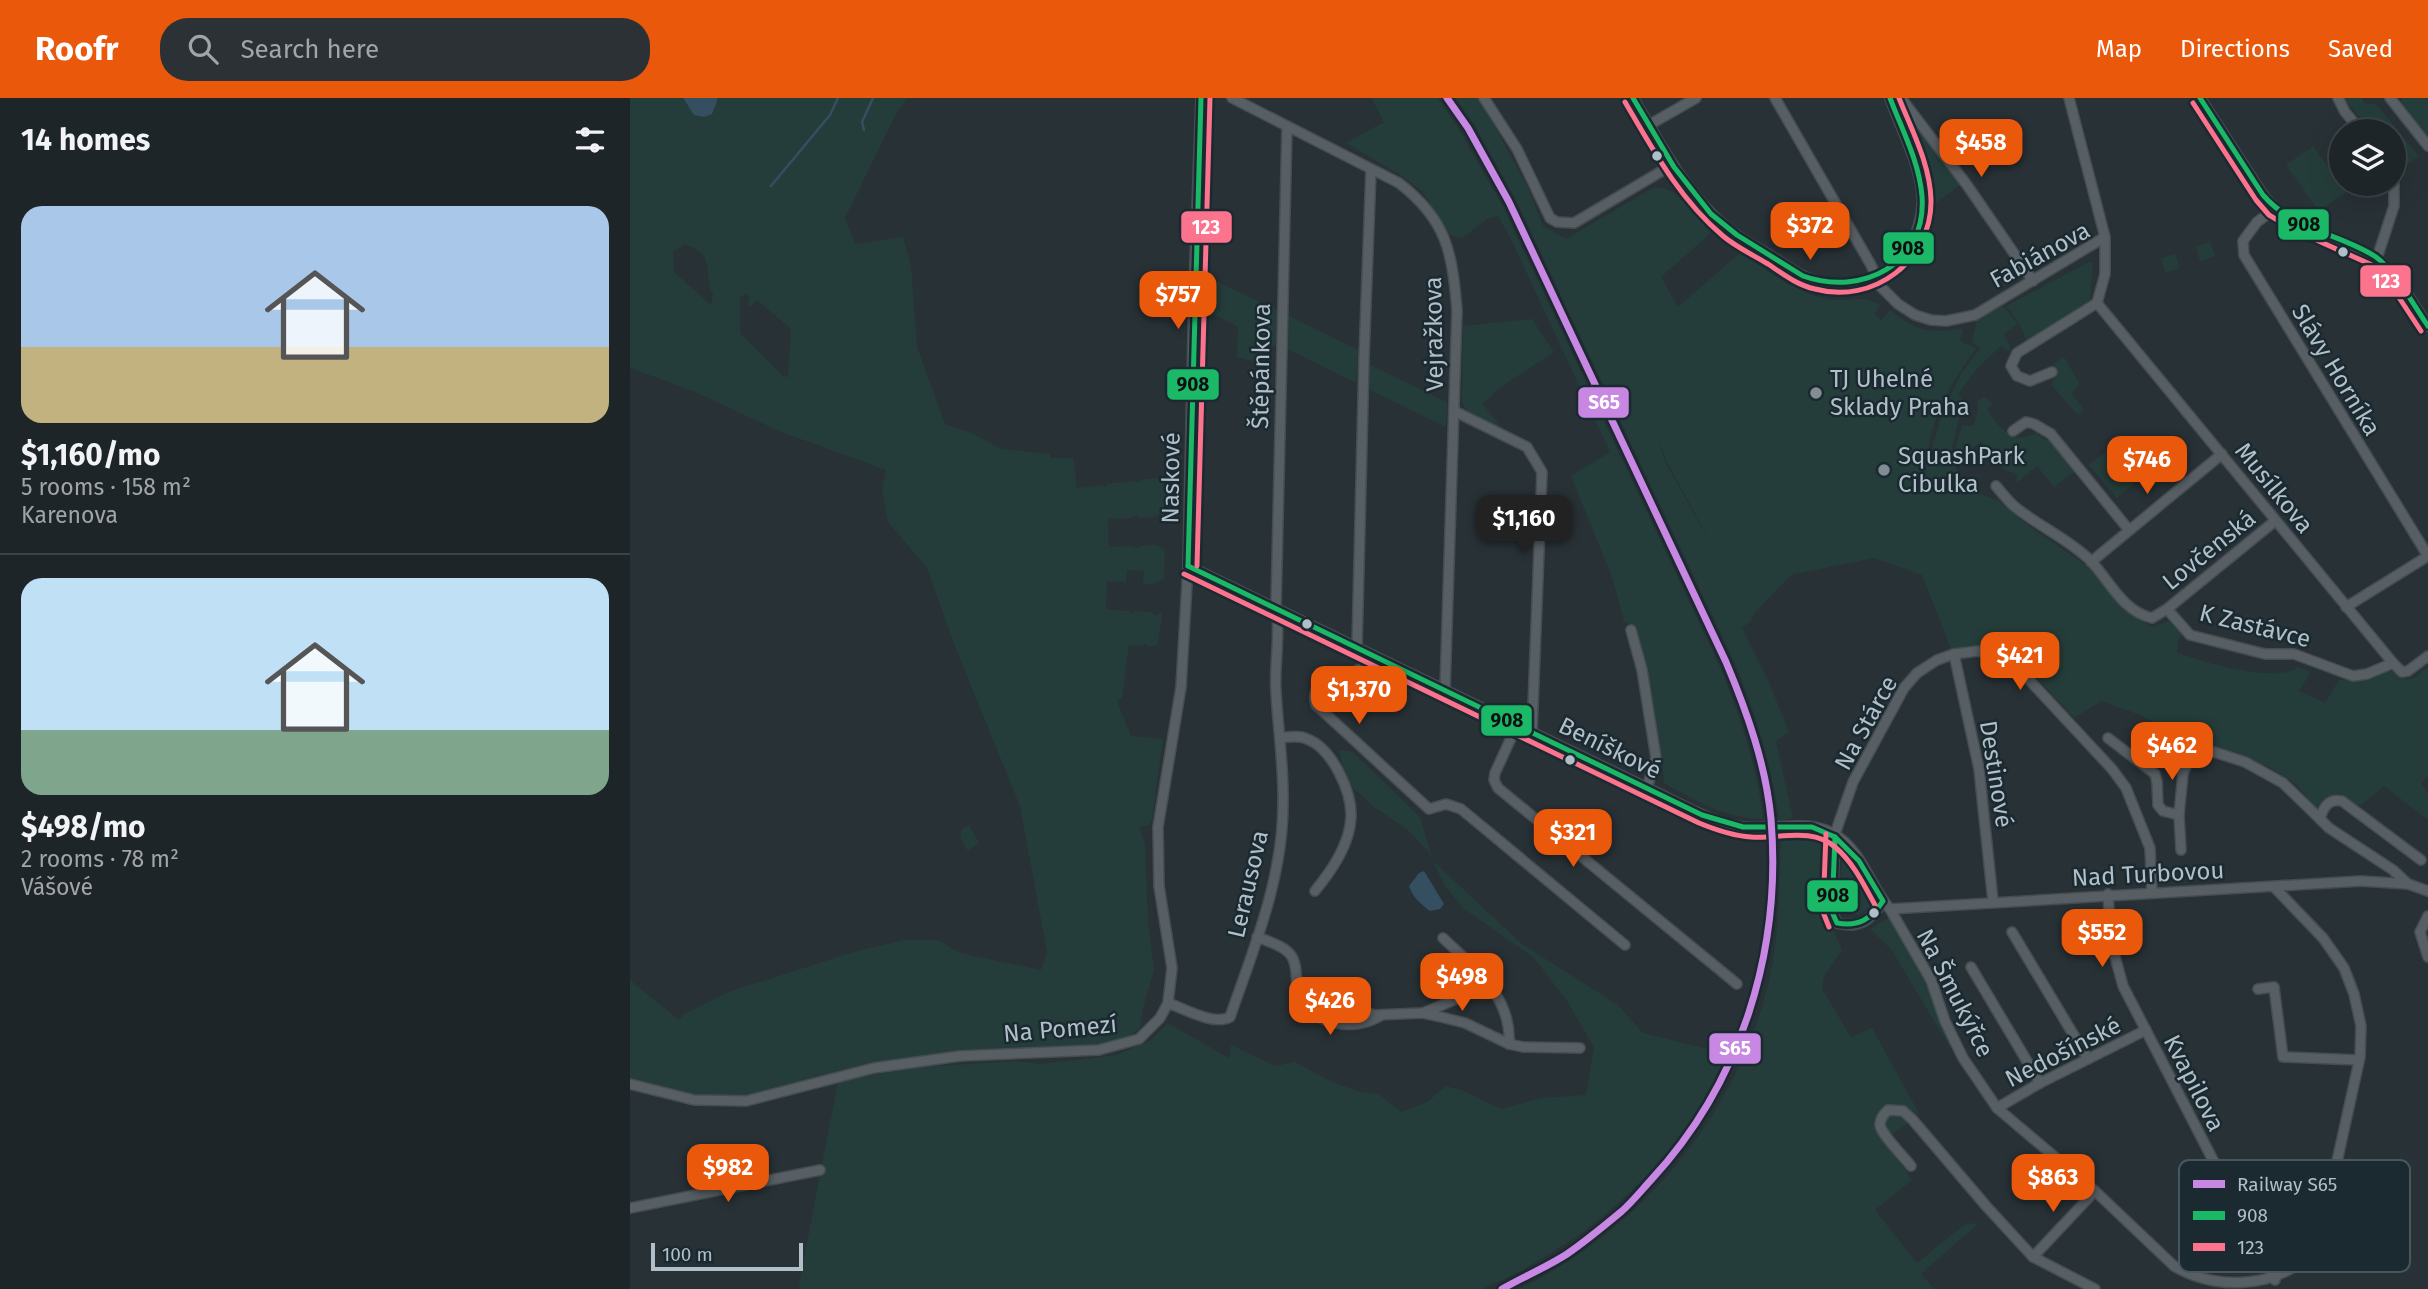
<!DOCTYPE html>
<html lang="en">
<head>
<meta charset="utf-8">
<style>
  body { margin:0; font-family:"Fira Sans",sans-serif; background:#2b3134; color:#f1f3f6; height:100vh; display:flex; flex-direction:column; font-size:26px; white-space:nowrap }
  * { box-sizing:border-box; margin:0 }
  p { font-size:23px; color:#a1a5a8 }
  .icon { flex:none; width:38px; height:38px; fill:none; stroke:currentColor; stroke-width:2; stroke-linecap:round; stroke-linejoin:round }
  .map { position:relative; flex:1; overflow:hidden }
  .panel { display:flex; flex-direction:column; background:#1e2528; width:630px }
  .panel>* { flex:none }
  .fabs { position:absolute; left:1699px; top:21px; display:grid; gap:14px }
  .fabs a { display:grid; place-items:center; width:77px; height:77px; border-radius:50%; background:#1e2528; box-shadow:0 7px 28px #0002,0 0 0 2px #3c4245; font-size:35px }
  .scale { position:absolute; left:21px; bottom:18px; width:152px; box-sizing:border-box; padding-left:7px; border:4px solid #b1bfc8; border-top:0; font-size:19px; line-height:24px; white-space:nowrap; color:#b1bfc8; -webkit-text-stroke:5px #1b2931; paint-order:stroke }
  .price { position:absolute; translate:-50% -60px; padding:0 16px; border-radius:14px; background:#ea580c; color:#fff; font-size:23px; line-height:46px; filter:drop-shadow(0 2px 4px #0008) }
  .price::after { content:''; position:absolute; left:50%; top:42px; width:21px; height:16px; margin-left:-10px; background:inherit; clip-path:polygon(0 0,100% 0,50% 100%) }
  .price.selected { background:#222; color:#fff }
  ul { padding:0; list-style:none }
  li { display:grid; align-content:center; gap:14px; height:371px; padding:0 21px }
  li+li { border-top:2px solid #3c4245 }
  li span { display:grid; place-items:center; height:217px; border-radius:21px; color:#555 }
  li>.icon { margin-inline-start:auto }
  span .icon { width:126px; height:126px; fill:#fffc; stroke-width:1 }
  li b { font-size:30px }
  h2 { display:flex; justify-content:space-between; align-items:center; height:84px; padding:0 21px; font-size:30px }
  header { display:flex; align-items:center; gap:42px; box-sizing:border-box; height:98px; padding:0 35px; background:#ea580c; color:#fff }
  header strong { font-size:33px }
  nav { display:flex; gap:38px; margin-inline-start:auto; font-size:24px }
  .search { width:490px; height:63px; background:#2b3134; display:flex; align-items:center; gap:18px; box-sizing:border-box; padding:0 24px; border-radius:28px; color:#a1a5a8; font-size:26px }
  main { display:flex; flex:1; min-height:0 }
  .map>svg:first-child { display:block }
  .green { fill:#253d3a; fill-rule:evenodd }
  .water { fill:#344f5f }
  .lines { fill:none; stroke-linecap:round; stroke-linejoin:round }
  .stream { stroke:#344f5f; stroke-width:2.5 }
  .minor-casing { stroke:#464d51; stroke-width:12 }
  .minor { stroke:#585f64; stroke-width:9 }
  .bus-1-casing { stroke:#1b2931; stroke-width:10 }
  .bus-2-casing { stroke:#1b2931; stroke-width:10 }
  .bus-1 { stroke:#1ab867; stroke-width:5 }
  .bus-2 { stroke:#fc738d; stroke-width:5 }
  .rail-1-casing { stroke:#1b2931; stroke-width:12 }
  .rail-1 { stroke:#c787e3; stroke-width:7 }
  .bus-dot { fill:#b1bfc8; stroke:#1b2931; stroke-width:2.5 }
  .poi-dot { fill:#818d95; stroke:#1b2931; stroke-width:2.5 }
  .labels { text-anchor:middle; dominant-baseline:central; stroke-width:5; stroke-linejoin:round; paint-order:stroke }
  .street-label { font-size:24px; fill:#b1bfc8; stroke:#1b2931 }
  .poi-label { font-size:24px; fill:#b1bfc8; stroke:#1b2931; text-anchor:start }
  .key { fill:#1b2931; stroke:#48565e; stroke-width:2 }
  .key-label { font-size:19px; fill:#b1bfc8 }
  .line-badge { stroke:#1b2931; stroke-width:2.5 }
  .badge-label { font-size:19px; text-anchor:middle; font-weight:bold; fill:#fff }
  .pale-badge-label { font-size:19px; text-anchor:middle; font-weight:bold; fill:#111 }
</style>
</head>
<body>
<header>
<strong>Roofr</strong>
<div class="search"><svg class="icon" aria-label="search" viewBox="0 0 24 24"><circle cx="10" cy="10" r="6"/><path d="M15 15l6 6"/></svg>Search here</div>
<nav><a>Map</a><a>Directions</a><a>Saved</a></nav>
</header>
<main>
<section class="panel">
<h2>14 homes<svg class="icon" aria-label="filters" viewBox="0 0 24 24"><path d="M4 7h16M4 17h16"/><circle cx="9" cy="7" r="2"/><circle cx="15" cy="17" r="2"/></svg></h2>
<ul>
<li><span style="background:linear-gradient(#a9c7e8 65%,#c2b280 0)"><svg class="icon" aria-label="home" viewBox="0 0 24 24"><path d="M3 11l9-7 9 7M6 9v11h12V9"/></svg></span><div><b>$1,160/mo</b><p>5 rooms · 158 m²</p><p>Karenova</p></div></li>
<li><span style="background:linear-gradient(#bfe0f5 70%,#7fa58c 0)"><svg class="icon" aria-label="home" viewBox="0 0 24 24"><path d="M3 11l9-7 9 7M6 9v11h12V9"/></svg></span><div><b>$498/mo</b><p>2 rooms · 78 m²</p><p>Vášové</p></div></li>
</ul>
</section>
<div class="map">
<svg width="1798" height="1191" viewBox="0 0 1798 1191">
  <rect width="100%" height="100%" fill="#283136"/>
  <g class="green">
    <path d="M0,0H53L56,8L88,3V0H277L268,12L215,120L225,146L273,139L281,167L287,249L315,326L339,334L372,351L420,356V360H443L447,390L470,387L475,389L477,386L504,383L509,385L511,382L526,380L532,382L537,379L535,419L529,416L524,419L508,420L506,417L501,420L478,421L479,449L503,448L508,451L509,448L525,447L535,452L534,481L523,486H513L514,473L497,472L496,484L477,483L476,511L498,513L503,516L505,513L521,514L526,518L532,515L528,547L517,549L516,546L510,548L499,547L492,600L487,602L493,619L495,620L496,627L500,633V638L533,641L522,722L518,727L509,729L515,746L518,824L524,872L512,914L510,930L493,943L440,951H353L347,956L244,966L110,1000L58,997L0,982V882L49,922L54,916L98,894L227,853L274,842H308L330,855L411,872L417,854L390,708L324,546L297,470L258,424L252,391L256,372L149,333L63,293L0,270ZM55,147C86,155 73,176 83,197L81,207L44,174L43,153ZM116,196L120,199L117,208H121L127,202L161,231L158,279L153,278L110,235V200Z"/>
    <path d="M742,0H808L831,35L872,107L1089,567C1110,617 1127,667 1133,721C1093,719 1068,704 1034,685L1032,659L1018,575L1004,529L994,523L982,479L941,378L980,354L881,141L868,118L857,121L832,140L820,137L792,93L772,78L716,45L750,26L754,25Z"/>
    <path d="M826,0H849L898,90L913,128L936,141L1021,91C1043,82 1067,119 1082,134L1031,179L1048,209L1110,155C1136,171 1163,193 1192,200C1213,206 1231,195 1250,207L1245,216L1251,222L1260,212C1289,234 1297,235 1333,231L1330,243L1347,250C1326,275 1295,328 1299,362L1312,315L1332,274L1350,250L1342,244L1347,221L1373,208L1388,226L1374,236L1380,249L1379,254L1371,248L1346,272L1328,296L1334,302L1328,307L1330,316L1319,362L1345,394L1369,403L1400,429L1457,468L1495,513L1523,529L1539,523L1552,537L1549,540L1547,554C1570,564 1648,586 1668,569L1681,574L1669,593L1695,605L1709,582L1727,581L1758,571L1776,581L1784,580L1798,569V679L1791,685L1798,695V722L1754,688L1731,707H1727C1711,692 1699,692 1686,711L1667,687L1643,671L1605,654L1573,649L1508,616L1471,603L1444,620C1409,584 1379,537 1321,551L1292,477L1244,460L1161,477L1125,514L1121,523L1112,530L1138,582L1159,634L1146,643L1163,720L1149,723C1142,666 1125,613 1103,561L885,100L844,26ZM1027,340L1037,364L1088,458L1036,366Z"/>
    <path d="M1714,0H1732L1735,6H1746L1789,58L1768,73L1764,67V33H1741Z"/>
    <path d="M1772,0H1798V42L1771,7Z"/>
    <path d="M1278,15L1330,87L1304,106L1303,85Z"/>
    <path d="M1683,48L1716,94L1689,113L1656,67Z"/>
    <path d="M1580,144L1585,158L1570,163L1566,149Z"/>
    <path d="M1545,156L1550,170L1535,175L1531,160Z"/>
    <path d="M1459,164L1463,165L1460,202L1397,243L1389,225L1376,208Z"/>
    <path d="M572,176L648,213L647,248L641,247L640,268L607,259L608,229L571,210Z"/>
    <path d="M659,218L728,252L726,285L658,251Z"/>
    <path d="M902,221L924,254L865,293L863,297L852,305L874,333L871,332C856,325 837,320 832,303L833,228Z"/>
    <path d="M1434,259L1450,287L1441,295L1454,312L1448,317L1421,286L1428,276L1423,266Z"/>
    <path d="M740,267L817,304L816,329L740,292Z"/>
    <path d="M1354,298L1363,306L1357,312C1370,330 1382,348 1406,335L1417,343L1420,340L1447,372L1424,389L1407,368L1386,385L1387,376L1375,372L1351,343L1324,365L1322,361L1332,328H1343L1348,313L1347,304Z"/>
    <path d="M1481,350L1508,382L1487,400L1459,367Z"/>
    <path d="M709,652L723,654L790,719L803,763L892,846L988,907L1013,935L1081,952L1095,962C1045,1068 959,1145 852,1191H171L169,1187L208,983L290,969L386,963L411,966L486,957L521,942L538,925L599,960L601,947L645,968L665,964L702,984L731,994L748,996L772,1014L797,1004L816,988L834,993L871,1011L911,1000L956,997L964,950L937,903L904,860L833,810L815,788L798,753L778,732L743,708L716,683Z"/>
    <path d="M339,727L349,745L338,753L330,740L332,731Z"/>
    <path d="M1151,738L1186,740L1197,750L1198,759L1201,761L1197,817L1212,852L1194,879L1192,891L1221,939L1242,930L1290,1017C1271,1007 1260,1000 1246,1022L1247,1029L1282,1082L1245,1112L1287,1165L1335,1126L1349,1125L1291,1176L1304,1191H890C1011,1131 1105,1019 1138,887C1150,837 1149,788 1151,738Z"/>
    <path d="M1216,762C1229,769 1240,792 1244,807L1228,817C1204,813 1210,784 1212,765Z"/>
    <path d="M1260,819L1297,882L1326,959L1261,851L1240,831Z"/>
    <path d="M1266,1013L1281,1023L1262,1036L1256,1030L1255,1018Z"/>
  </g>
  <g class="water">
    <path d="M53,0H88L82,16L74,19L64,17Z"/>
    <path d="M794,773L814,806L810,811L800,813C791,806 783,800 779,788L789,775Z"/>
  </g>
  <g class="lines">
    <g class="stream">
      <path d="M234,32L232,24L243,0"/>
      <path d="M141,88L200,17L208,0"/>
    </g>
    <defs>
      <g id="minor">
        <path d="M602,0L769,85C817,122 822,154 827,212L815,592"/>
        <path d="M854,0L887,51L920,120L927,124L944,125L1042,67"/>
        <path d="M1003,0C1030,45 1055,95 1096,129C1110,141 1126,149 1141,158C1152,165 1162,172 1173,178C1208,194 1250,186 1274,156C1287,139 1294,117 1292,96C1289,63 1271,31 1260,0"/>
        <path d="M1145,0L1241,167L1251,189L1268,206L1285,217L1301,222L1316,223L1345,217L1475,139"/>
        <path d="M1271,0L1337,87L1403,183"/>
        <path d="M1570,0L1633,97L1645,111L1668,124L1747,160L1773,190L1798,228"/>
        <path d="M1708,0L1715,14L1731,33"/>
        <path d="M1760,0L1798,48"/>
        <path d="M1019,27L1066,0"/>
        <path d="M1645,111L1627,124L1613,143L1614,157L1798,458"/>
        <path d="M1747,160L1764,108V86"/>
        <path d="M1467,205L1763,565L1772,574L1778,573L1798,558"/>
        <path d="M1422,274L1400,283L1387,278L1381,268L1387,255L1467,205L1475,176V139L1439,0"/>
        <path d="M824,313L897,349L912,374L902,634"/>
        <path d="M1383,333L1396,324L1404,326L1421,336L1499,432"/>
        <path d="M1366,388C1372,395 1378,403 1384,408C1408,428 1437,440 1460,462C1480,483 1492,513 1522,520L1537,511L1645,423"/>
        <path d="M1461,464L1592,356"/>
        <path d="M558,468L1017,690C1045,703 1076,722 1106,728C1139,735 1177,718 1207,738C1233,755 1240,789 1260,811L1301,882L1315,923L1333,960L1367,1010L1465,1093L1544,1168C1583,1191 1638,1191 1673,1162C1685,1150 1690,1133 1695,1118L1730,959L1731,928L1724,896L1714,870L1693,840L1644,789"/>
        <path d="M1716,509L1798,458"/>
        <path d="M1537,511L1560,537L1635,556H1664L1723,578L1737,576L1763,565"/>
        <path d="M1001,532L1012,572L1026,660L1017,690"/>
        <path d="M727,550L734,260L741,72"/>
        <path d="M1324,556L1349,671L1363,803"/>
        <path d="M741,557C738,561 735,567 730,571C715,581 677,580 686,607L799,711L816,706L831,711L995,847"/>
        <path d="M887,627L865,675L864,682L868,690L1107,886"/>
        <path d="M650,640C659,639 669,637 677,641C702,650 722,694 721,719C720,746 702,772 685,793"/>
        <path d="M1478,640L1525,676L1527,684L1528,707L1533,713L1549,717L1551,752"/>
        <path d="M1549,717L1553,675L1559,662L1571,654H1584L1615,664L1653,685L1690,721"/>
        <path d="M1778,786L1763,772L1699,730L1690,721C1693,710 1698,700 1712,703L1791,762"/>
        <path d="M1478,796L1481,844L1493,888L1645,1182"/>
        <path d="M1253,803C1241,822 1229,831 1207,825L1202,814L1205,736L1223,684L1274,590L1287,575L1307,562L1324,556L1348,553L1371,560L1389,571L1482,671L1496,690L1520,750L1522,795"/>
        <path d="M1260,811L1731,783L1778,786L1798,793"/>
        <path d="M1798,818L1790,834L1798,859"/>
        <path d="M1382,834L1458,961"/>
        <path d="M627,839C666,853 666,856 667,896L745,917L792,915L811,919L835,925L879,946L893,949L950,950"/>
        <path d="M813,840C844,870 882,898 879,946"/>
        <path d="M1341,869L1410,985"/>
        <path d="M1628,891L1644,889L1653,959L1729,962"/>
        <path d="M667,896C682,927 722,934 750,918"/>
        <path d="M538,905C555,911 584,928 600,919C624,850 653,780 653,706C654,669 648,631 646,594C644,566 651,536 646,509L657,29"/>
        <path d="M793,915L824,902L855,883"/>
        <path d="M0,986L64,1002L116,1003L244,970L330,958L469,952L509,941L530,920L538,905L542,870L529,788L528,729L551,589L558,468L564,192L571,0"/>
        <path d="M1367,1010L1410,985L1516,932"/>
        <path d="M1281,1068C1274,1059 1251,1036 1250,1027C1250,1020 1254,1016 1258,1012L1273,1013L1282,1021L1357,1109L1403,1159L1465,1191"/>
        <path d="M0,1110L190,1072"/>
        <path d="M1403,1159L1465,1093"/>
      </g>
    </defs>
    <use href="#minor" class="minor-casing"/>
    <use href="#minor" class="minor"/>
    <defs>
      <g id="bus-1">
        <path d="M1003,0L1044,69L1081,116L1107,137L1173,178C1232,199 1297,166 1292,98C1289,63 1272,32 1260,0"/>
        <path d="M1570,0L1633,97C1664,133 1709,135 1746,159C1764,172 1785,209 1798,228"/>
        <path d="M558,468L1072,717L1113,729H1182L1205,739"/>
        <path d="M558,468L571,0"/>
        <path d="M1205,739L1229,763L1253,803C1241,821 1229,829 1207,825L1202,814Z"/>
      </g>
      <g id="bus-2">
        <path d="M995,4C1023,52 1050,102 1093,138C1106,149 1123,157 1138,166C1153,176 1167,187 1185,191C1243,207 1302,163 1301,102C1300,66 1282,33 1269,0"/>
        <path d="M1563,5L1626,102L1639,117L1664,132L1742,167L1766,195L1791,233"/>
        <path d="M567,468L580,0"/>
        <path d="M554,476L1069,725C1086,732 1103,738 1121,739C1150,741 1181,729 1205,749C1223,764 1234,787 1245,807"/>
        <path d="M1196,736L1193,814L1199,829"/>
      </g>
    </defs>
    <use href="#bus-1" class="bus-1-casing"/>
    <use href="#bus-2" class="bus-2-casing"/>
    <use href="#bus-1" class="bus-1"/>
    <use href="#bus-2" class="bus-2"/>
    <defs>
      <path id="rail-1" d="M817,0L838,30L879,104L1096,564C1117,614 1136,667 1141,721C1152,853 1111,985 1021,1082C1011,1093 1002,1104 992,1113C974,1128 956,1143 937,1156C917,1169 893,1179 872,1191"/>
    </defs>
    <use href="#rail-1" class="rail-1-casing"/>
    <use href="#rail-1" class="rail-1"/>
  </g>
  <g class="bus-dot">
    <circle cx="1027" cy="58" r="6"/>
    <circle cx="1713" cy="154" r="6"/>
    <circle cx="677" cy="526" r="6"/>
    <circle cx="940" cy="662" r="6"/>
    <circle cx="1244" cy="815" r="6"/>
  </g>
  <g class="poi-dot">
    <circle cx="1186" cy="295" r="7"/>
    <circle cx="1254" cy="372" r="7"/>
  </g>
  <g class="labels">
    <g class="street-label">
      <text transform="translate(1410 157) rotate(-29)">Fabiánova</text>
      <text transform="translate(804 236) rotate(-91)">Vejražkova</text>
      <text transform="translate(631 268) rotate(-89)">Štěpánkova</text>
      <text transform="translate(1706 272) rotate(59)">Slávy Horníka</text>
      <text transform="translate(541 380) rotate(-89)">Naskové</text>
      <text transform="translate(1644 390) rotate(51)">Musílkova</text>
      <text transform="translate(1579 452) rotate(-39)">Lovčenská</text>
      <text transform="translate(1625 528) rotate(14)">K Zastávce</text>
      <text transform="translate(1236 625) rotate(-61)">Na Stárce</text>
      <text transform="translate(980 650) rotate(26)">Beníškové</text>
      <text transform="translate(1366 676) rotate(81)">Destinové</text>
      <text transform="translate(1518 776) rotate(-3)">Nad Turbovou</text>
      <text transform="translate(618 786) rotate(-77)">Lerausova</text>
      <text transform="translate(1325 895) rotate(63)">Na Šmukýřce</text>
      <text transform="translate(430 931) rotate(-5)">Na Pomezí</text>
      <text transform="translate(1433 954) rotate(-27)">Nedošínské</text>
      <text transform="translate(1564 985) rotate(63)">Kvapilova</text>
    </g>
    <g class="poi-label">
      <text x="1200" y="281">TJ Uhelné<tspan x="1200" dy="28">Sklady Praha</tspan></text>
      <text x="1268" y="358">SquashPark<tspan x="1268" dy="28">Cibulka</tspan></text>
    </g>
  </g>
  <rect x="1549" y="1062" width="231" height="112" rx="10" class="key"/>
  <rect x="1563" y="1082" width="32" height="8" fill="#c787e3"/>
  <rect x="1563" y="1113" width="32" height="9" fill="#1ab867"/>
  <rect x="1563" y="1145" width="32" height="8" fill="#fc738d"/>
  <g class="key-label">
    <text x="1607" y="1093">Railway S65</text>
    <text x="1607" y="1124">908</text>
    <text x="1607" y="1156">123</text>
  </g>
  <g class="line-badge">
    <rect x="1647" y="110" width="53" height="33" rx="7" fill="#1ab867"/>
    <rect x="550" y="112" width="53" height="34" rx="7" fill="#fc738d"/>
    <rect x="1252" y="133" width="53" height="34" rx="7" fill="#1ab867"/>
    <rect x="1729" y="166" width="53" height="34" rx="7" fill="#fc738d"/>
    <rect x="536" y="270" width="54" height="33" rx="7" fill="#1ab867"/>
    <rect x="947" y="288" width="53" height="33" rx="7" fill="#c787e3"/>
    <rect x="850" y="606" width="53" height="33" rx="7" fill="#1ab867"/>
    <rect x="1176" y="781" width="53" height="34" rx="7" fill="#1ab867"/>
    <rect x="1078" y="934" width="54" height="33" rx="7" fill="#c787e3"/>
  </g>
  <g class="badge-label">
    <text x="576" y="136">123</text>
    <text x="1756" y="190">123</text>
    <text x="974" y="311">S65</text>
    <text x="1105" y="957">S65</text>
  </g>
  <g class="pale-badge-label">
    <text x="1674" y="133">908</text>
    <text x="1278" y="157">908</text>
    <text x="563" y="293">908</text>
    <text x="877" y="629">908</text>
    <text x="1203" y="804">908</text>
  </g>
</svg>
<div class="fabs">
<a><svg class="icon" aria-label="layers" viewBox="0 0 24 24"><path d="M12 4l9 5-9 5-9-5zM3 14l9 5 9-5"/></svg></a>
</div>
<div class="scale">100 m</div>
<b class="price" style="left:1351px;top:81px">$458</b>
<b class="price" style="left:1180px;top:164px">$372</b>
<b class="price" style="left:548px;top:233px">$757</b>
<b class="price" style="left:1517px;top:398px">$746</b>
<b class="price selected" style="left:894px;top:457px">$1,160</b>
<b class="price" style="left:1390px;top:594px">$421</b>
<b class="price" style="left:729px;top:628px">$1,370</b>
<b class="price" style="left:1542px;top:684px">$462</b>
<b class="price" style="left:943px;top:771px">$321</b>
<b class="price" style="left:1472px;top:871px">$552</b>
<b class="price" style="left:832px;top:915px">$498</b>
<b class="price" style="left:700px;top:939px">$426</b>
<b class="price" style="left:98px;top:1106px">$982</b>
<b class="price" style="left:1423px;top:1116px">$863</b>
</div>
</main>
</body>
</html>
